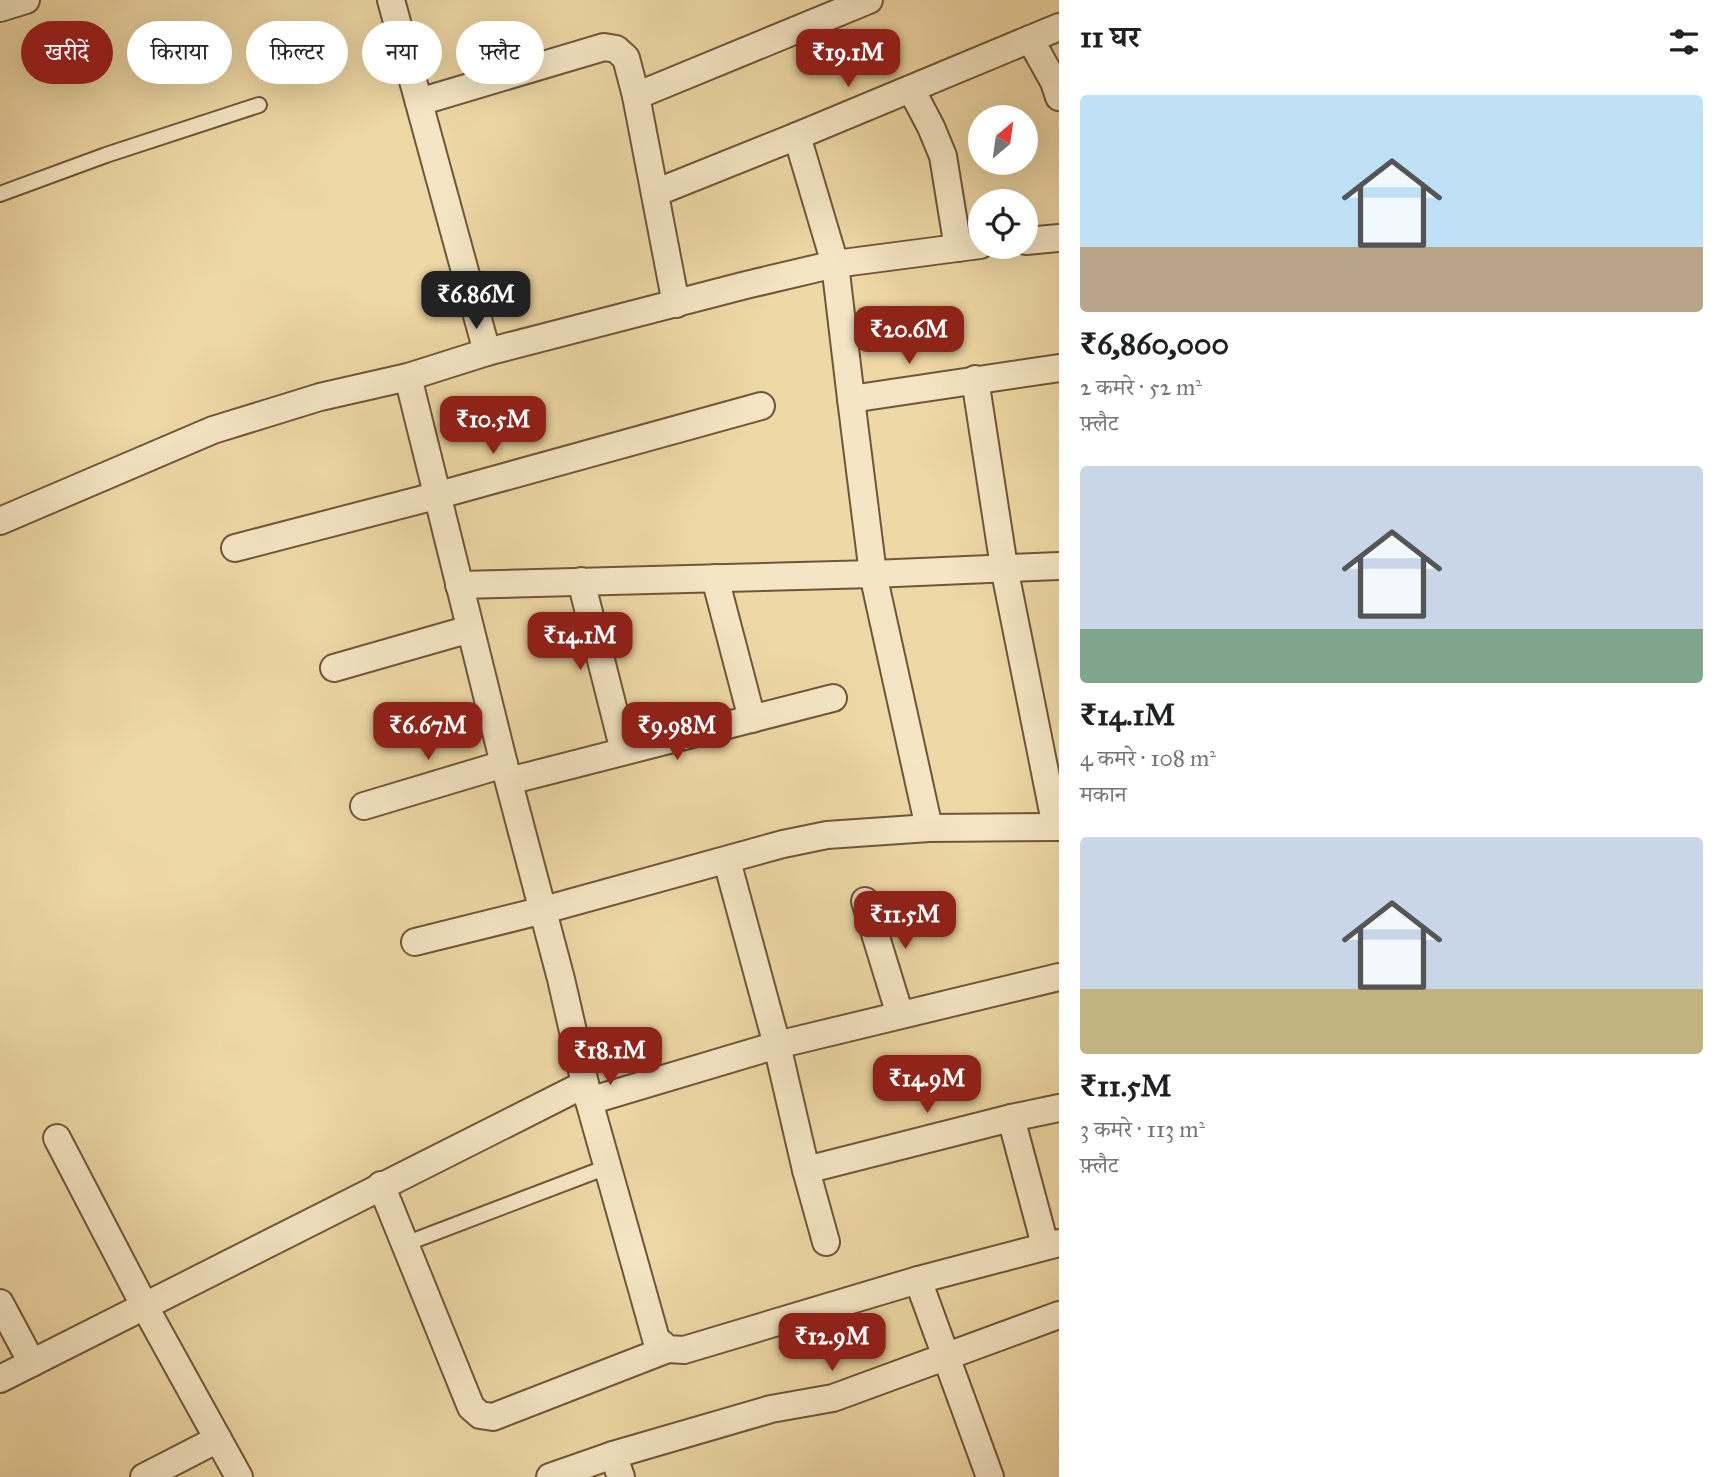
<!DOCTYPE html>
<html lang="hi">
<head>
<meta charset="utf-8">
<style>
  body { margin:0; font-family:"IM FELL Great Primer","Noto Serif Devanagari",serif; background:#f6f6f6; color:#202124; height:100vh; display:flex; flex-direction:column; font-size:26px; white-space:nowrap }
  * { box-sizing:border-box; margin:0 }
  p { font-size:23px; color:#757577 }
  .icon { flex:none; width:38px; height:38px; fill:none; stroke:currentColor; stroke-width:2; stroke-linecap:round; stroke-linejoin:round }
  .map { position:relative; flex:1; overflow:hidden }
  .panel { display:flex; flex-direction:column; background:#fff; width:665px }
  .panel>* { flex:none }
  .hud { position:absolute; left:21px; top:21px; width:665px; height:63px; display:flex; gap:14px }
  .needle { width:46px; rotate:29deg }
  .buttons { position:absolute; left:968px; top:105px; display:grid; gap:14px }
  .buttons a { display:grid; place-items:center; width:70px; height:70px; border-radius:50%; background:#fff; box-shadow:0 7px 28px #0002; font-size:35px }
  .price { position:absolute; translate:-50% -60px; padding:0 16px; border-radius:14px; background:#8f2418; color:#fff; font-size:23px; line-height:46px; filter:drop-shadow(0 2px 4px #0008) }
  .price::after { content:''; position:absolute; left:50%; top:42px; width:21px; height:16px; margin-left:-10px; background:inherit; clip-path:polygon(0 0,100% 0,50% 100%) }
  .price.current { background:#222; color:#fff }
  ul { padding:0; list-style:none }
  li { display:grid; align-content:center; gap:14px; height:371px; padding:0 21px }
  li span { display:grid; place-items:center; height:217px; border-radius:7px; color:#555 }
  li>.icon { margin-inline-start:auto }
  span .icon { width:126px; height:126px; fill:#fffc; stroke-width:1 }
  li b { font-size:30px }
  h2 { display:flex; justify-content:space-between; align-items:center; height:84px; padding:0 21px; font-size:30px }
  .tag { padding:0 24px; border-radius:32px; background:#fff; box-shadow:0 7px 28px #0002; font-size:24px; line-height:63px }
  .tag.current { background:#8f2418; color:#fff }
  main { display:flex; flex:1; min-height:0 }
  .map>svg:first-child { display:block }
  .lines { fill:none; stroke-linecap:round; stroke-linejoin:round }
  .lane-casing { stroke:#705639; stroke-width:18 }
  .street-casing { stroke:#705639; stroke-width:30 }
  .lane { stroke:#f4e6c4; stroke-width:14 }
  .street { stroke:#f4e6c4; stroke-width:26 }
</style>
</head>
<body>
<main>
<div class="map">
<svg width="1059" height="1477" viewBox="0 0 1059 1477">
  <rect width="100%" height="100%" fill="#eed8a5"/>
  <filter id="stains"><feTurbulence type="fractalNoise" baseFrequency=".00286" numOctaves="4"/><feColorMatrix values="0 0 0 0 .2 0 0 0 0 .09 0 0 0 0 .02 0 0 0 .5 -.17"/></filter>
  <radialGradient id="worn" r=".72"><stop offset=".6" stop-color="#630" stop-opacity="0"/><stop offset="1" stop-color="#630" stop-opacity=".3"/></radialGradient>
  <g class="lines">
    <defs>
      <g id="lane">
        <path d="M0,194L106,155L259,105"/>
        <path d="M405,1244L607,1167"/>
      </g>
      <g id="street">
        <path d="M391,0L487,352"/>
        <path d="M0,8L26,0"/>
        <path d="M1030,39L1054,82L1059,97"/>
        <path d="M911,89L931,127L943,156L958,248"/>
        <path d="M636,96L869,0"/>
        <path d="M419,102L604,47L616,49L626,58L636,96L676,304"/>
        <path d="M797,136L835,264L851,399L1059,368"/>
        <path d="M655,193L797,136L1059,27"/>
        <path d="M1026,241L1059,238"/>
        <path d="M408,377L504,764L561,979L589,1101L656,1339L668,1349L684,1350L918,1280L990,1477"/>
        <path d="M975,379L1004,567L1056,827"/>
        <path d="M851,399L873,574L929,828"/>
        <path d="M0,521L213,430L320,397L408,377L487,352L746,285L835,264L980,245"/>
        <path d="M235,548L439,495L761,406"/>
        <path d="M715,578L752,719"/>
        <path d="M581,581L624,751"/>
        <path d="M459,585L873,574L1059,566"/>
        <path d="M334,668L470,629"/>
        <path d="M509,781L833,698"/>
        <path d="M364,806L504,764"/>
        <path d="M727,861L777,1045L806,1170L826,1242"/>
        <path d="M865,901L900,1015"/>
        <path d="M415,942L544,910L783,844L827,835L929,828L1059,827"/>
        <path d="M589,1101L777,1045L1059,977"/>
        <path d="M1011,1118L1045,1245"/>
        <path d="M57,1138L145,1307L239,1477"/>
        <path d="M806,1170L1011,1118L1059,1108"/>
        <path d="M381,1185L471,1407L480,1415L493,1417L668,1349"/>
        <path d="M918,1280L1059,1243"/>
        <path d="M0,1303L32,1363"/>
        <path d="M0,1379L585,1084"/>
        <path d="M613,1455L771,1409L833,1398L1059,1315"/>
        <path d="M144,1477L218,1439"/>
        <path d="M550,1477L613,1455L621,1477"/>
      </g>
    </defs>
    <use href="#lane" class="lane-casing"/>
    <use href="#street" class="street-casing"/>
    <use href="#lane" class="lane"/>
    <use href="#street" class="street"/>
  </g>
  <rect width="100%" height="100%" filter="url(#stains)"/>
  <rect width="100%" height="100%" fill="url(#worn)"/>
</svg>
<div class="buttons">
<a><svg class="needle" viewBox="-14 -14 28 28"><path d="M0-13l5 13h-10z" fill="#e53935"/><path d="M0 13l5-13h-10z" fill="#757577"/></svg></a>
<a><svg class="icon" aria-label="locate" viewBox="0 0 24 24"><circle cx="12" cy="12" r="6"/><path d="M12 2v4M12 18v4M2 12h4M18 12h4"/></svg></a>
</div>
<b class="price" style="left:848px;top:89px">₹19.1M</b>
<b class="price current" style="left:476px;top:331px">₹6.86M</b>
<b class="price" style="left:909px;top:366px">₹20.6M</b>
<b class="price" style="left:493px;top:456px">₹10.5M</b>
<b class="price" style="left:580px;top:672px">₹14.1M</b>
<b class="price" style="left:428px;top:762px">₹6.67M</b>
<b class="price" style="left:677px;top:762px">₹9.98M</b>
<b class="price" style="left:905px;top:951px">₹11.5M</b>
<b class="price" style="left:610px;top:1087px">₹18.1M</b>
<b class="price" style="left:927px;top:1115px">₹14.9M</b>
<b class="price" style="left:832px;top:1373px">₹12.9M</b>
<div class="hud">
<a class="tag current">खरीदें</a>
<a class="tag">किराया</a>
<a class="tag">फ़िल्टर</a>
<a class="tag">नया</a>
<a class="tag">फ़्लैट</a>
</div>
</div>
<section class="panel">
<h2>11 घर<svg class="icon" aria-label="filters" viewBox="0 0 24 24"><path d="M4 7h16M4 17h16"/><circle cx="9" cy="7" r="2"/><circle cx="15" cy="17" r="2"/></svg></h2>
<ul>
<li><span style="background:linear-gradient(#bfe0f5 70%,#b9a48a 0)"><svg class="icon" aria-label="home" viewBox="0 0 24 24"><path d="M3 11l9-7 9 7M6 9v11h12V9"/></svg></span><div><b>₹6,860,000</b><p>2 कमरे · 52 m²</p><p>फ़्लैट</p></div></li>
<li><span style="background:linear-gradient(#c9d6e8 75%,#7fa58c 0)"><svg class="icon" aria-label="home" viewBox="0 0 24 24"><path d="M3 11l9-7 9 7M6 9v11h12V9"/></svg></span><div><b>₹14.1M</b><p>4 कमरे · 108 m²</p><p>मकान</p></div></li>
<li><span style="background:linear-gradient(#c9d6e8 70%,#c2b280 0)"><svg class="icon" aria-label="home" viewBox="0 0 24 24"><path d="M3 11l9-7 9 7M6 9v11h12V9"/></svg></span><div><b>₹11.5M</b><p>3 कमरे · 113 m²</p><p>फ़्लैट</p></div></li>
</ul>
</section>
</main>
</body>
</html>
